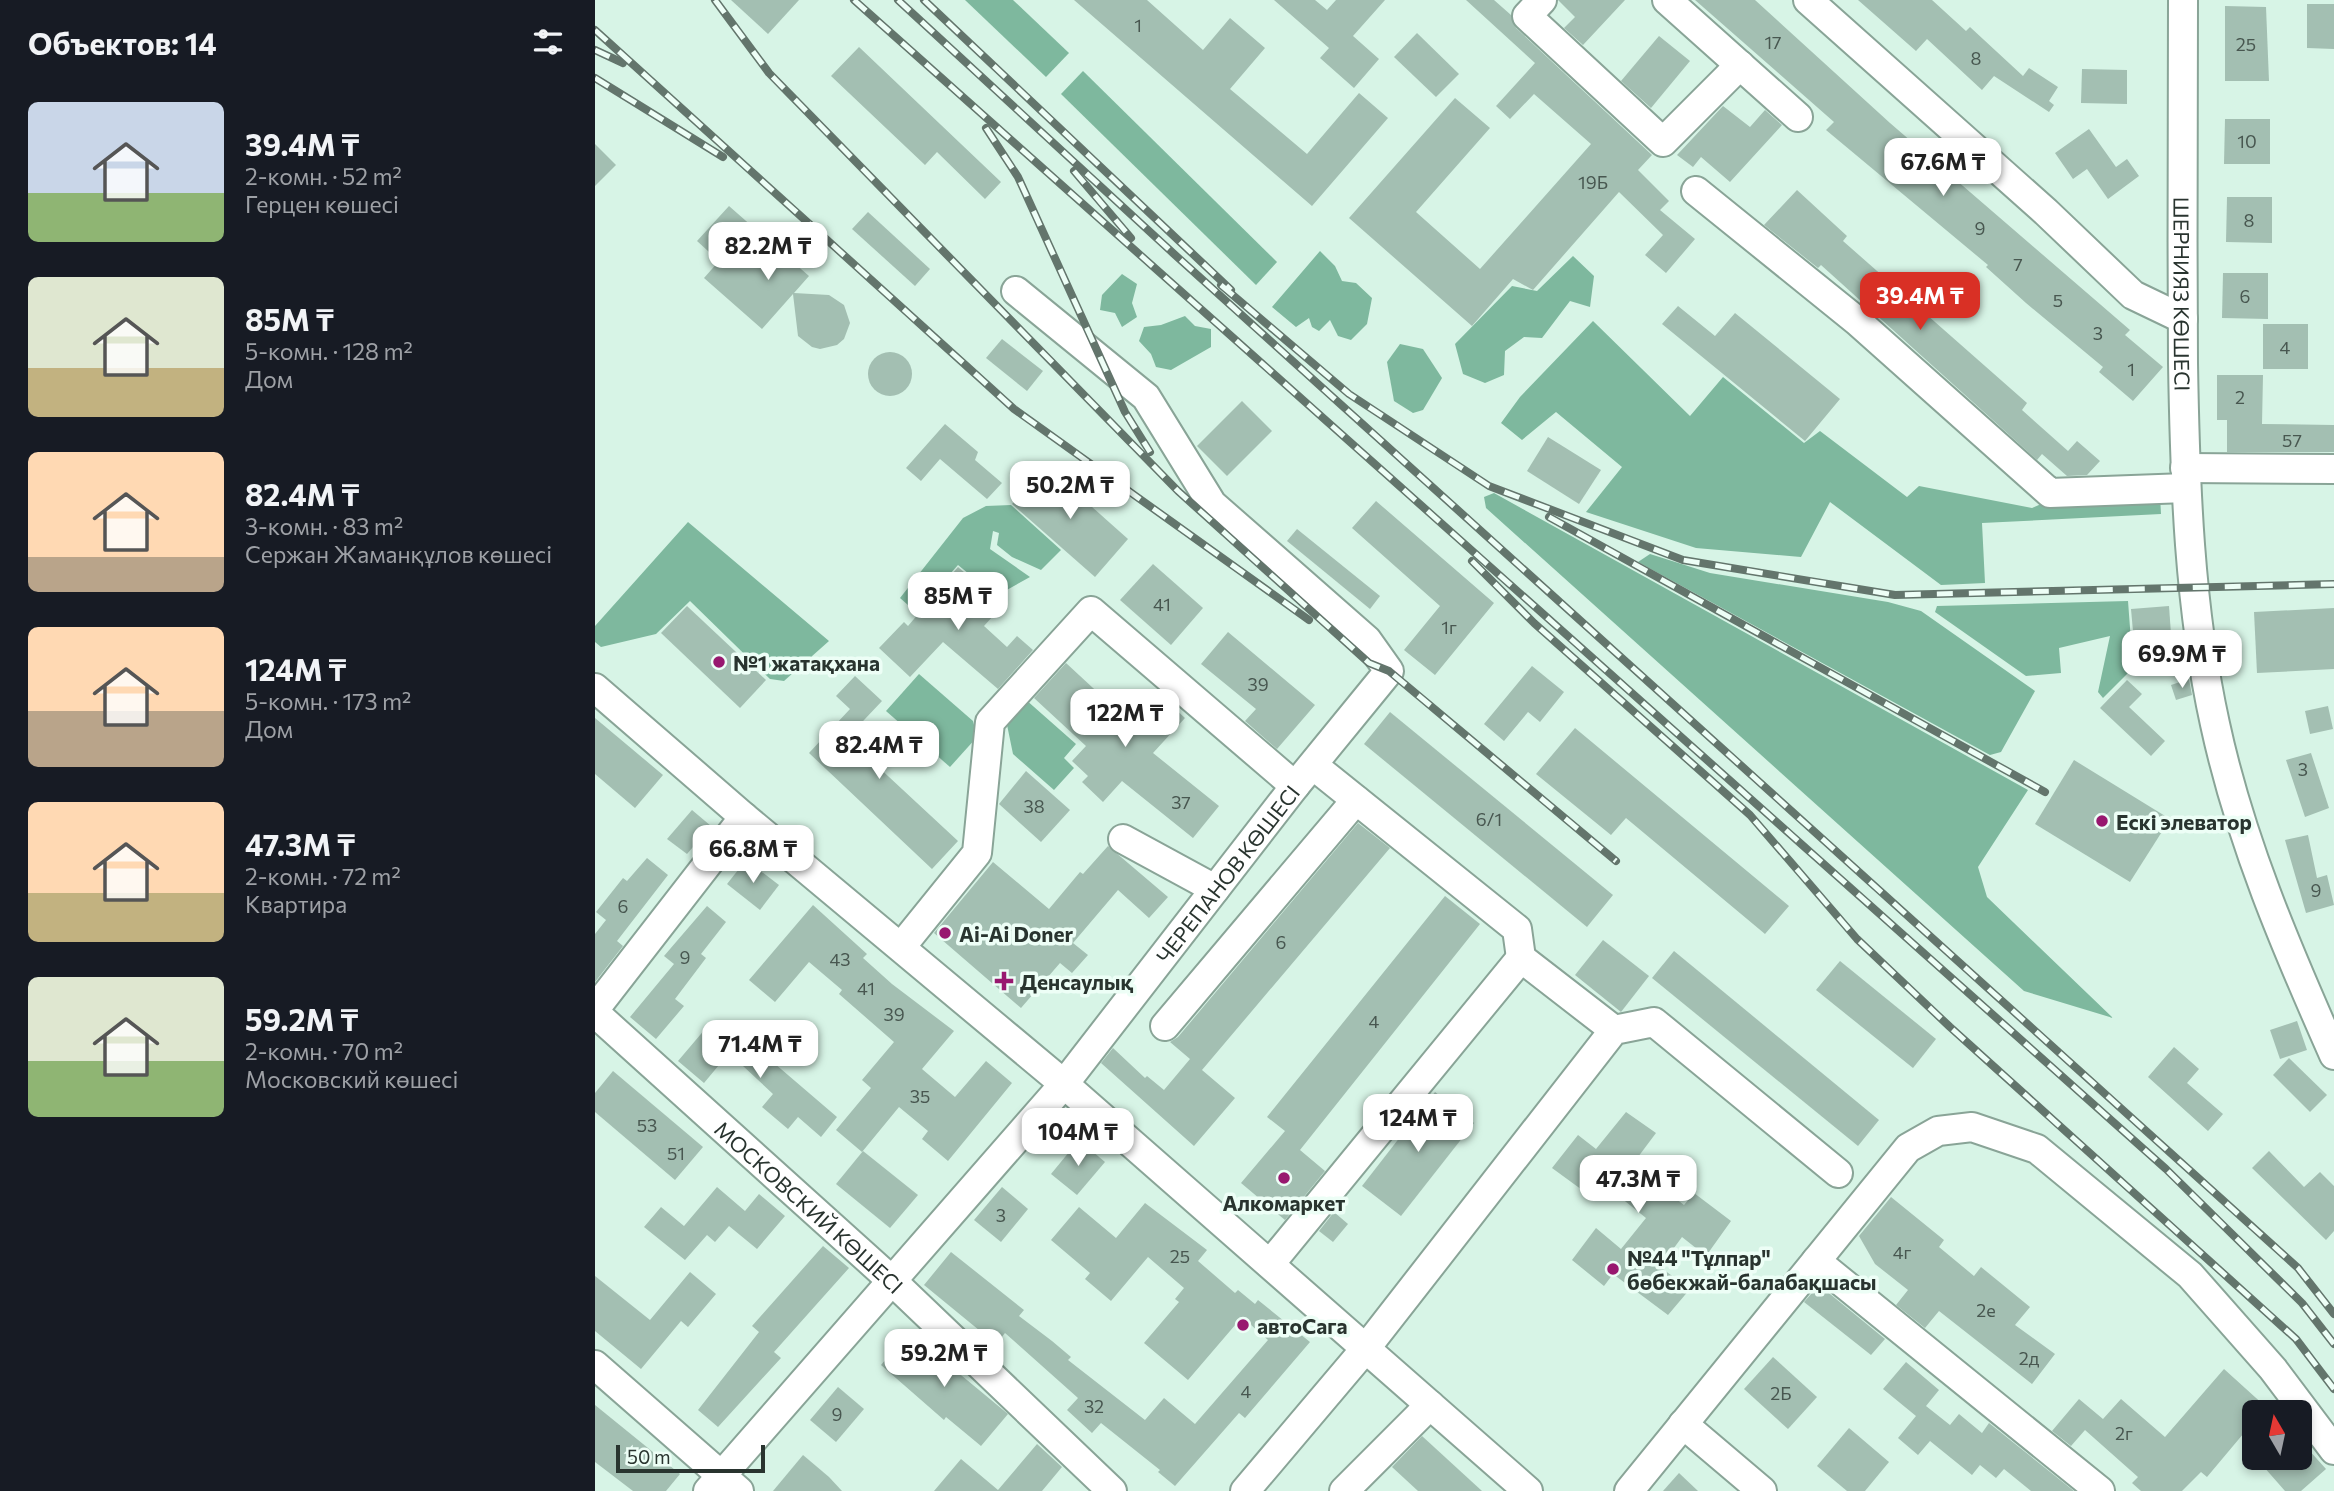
<!DOCTYPE html>
<html lang="ru">
<head>
<meta charset="utf-8">
<style>
  body { margin:0; font-family:Commissioner,sans-serif; background:#20242c; color:#f1f3f6; height:100vh; display:flex; flex-direction:column; font-size:26px; white-space:nowrap }
  * { box-sizing:border-box; margin:0 }
  p { font-size:23px; color:#9ea1a6 }
  .icon { flex:none; width:38px; height:38px; fill:none; stroke:currentColor; stroke-width:2; stroke-linecap:round; stroke-linejoin:round }
  .map { position:relative; flex:1; overflow:hidden }
  .side { display:flex; flex-direction:column; background:#171b24; width:595px }
  .side>* { flex:none }
  .needle { width:46px; rotate:351deg }
  .fabs { position:absolute; left:1647px; top:1400px; display:grid; gap:14px }
  .fabs a { display:grid; place-items:center; width:70px; height:70px; border-radius:10px; background:#171b24; box-shadow:0 4px 10px #0003; font-size:35px }
  .scale { position:absolute; left:21px; bottom:18px; width:149px; box-sizing:border-box; padding-left:7px; border:4px solid #29342f; border-top:0; font-size:19px; line-height:24px; white-space:nowrap; color:#29342f; -webkit-text-stroke:5px #edfef6; paint-order:stroke }
  .price { position:absolute; translate:-50% -60px; padding:0 16px; border-radius:14px; background:#fff; color:#222; font-size:23px; line-height:46px; filter:drop-shadow(0 2px 4px #0008) }
  .price::after { content:''; position:absolute; left:50%; top:42px; width:21px; height:16px; margin-left:-10px; background:inherit; clip-path:polygon(0 0,100% 0,50% 100%) }
  .price.on { background:#d93025; color:#fff }
  ul { padding:0; list-style:none }
  li { display:flex; align-items:center; gap:21px; height:175px; padding:0 28px }
  li span { display:grid; place-items:center; flex:none; width:196px; height:140px; border-radius:10px; color:#555 }
  li>.icon { margin-inline-start:auto }
  span .icon { width:84px; height:84px; fill:#fffc; stroke-width:1 }
  li b { font-size:30px }
  h2 { display:flex; justify-content:space-between; align-items:center; height:84px; padding:0 28px; font-size:30px }
  main { display:flex; flex:1; min-height:0 }
  .map>svg:first-child { display:block }
  .forest { fill:#7eb89e }
  .building { fill:#a3bfb2 }
  .lines { fill:none; stroke-linecap:round; stroke-linejoin:round }
  .minor-casing { stroke:#89a497; stroke-width:32 }
  .minor { stroke:#fff; stroke-width:28 }
  .rail-casing { stroke:#63756c; stroke-width:8 }
  .rail { stroke:#edfef6; stroke-width:5; stroke-dasharray:16; stroke-linecap:butt }
  .poi-dot { fill:#98186f; stroke:#edfef6; stroke-width:2.5 }
  .labels { text-anchor:middle; dominant-baseline:central; stroke-width:7; stroke-linejoin:round; paint-order:stroke }
  .number-label { font-size:18px; fill:#485750 }
  .street-label { font-size:21px; fill:#29342f; stroke:#edfef6 }
  .poi-label { font-size:21px; font-weight:bold; fill:#29342f; stroke:#edfef6; text-anchor:start }
</style>
</head>
<body>
<main>
<section class="side">
<h2>Объектов: 14<svg class="icon" aria-label="filters" viewBox="0 0 24 24"><path d="M4 7h16M4 17h16"/><circle cx="9" cy="7" r="2"/><circle cx="15" cy="17" r="2"/></svg></h2>
<ul>
<li><span style="background:linear-gradient(#c9d6e8 65%,#8fb573 0)"><svg class="icon" aria-label="home" viewBox="0 0 24 24"><path d="M3 11l9-7 9 7M6 9v11h12V9"/></svg></span><div><b>39.4M ₸</b><p>2-комн. · 52 m²</p><p>Герцен көшесі</p></div></li>
<li><span style="background:linear-gradient(#dfe7d0 65%,#c2b280 0)"><svg class="icon" aria-label="home" viewBox="0 0 24 24"><path d="M3 11l9-7 9 7M6 9v11h12V9"/></svg></span><div><b>85M ₸</b><p>5-комн. · 128 m²</p><p>Дом</p></div></li>
<li><span style="background:linear-gradient(#ffd9b3 75%,#b9a48a 0)"><svg class="icon" aria-label="home" viewBox="0 0 24 24"><path d="M3 11l9-7 9 7M6 9v11h12V9"/></svg></span><div><b>82.4M ₸</b><p>3-комн. · 83 m²</p><p>Сержан Жаманқұлов көшесі</p></div></li>
<li><span style="background:linear-gradient(#ffd9b3 60%,#b9a48a 0)"><svg class="icon" aria-label="home" viewBox="0 0 24 24"><path d="M3 11l9-7 9 7M6 9v11h12V9"/></svg></span><div><b>124M ₸</b><p>5-комн. · 173 m²</p><p>Дом</p></div></li>
<li><span style="background:linear-gradient(#ffd9b3 65%,#c2b280 0)"><svg class="icon" aria-label="home" viewBox="0 0 24 24"><path d="M3 11l9-7 9 7M6 9v11h12V9"/></svg></span><div><b>47.3M ₸</b><p>2-комн. · 72 m²</p><p>Квартира</p></div></li>
<li><span style="background:linear-gradient(#dfe7d0 60%,#8fb573 0)"><svg class="icon" aria-label="home" viewBox="0 0 24 24"><path d="M3 11l9-7 9 7M6 9v11h12V9"/></svg></span><div><b>59.2M ₸</b><p>2-комн. · 70 m²</p><p>Московский көшесі</p></div></li>
</ul>
</section>
<div class="map">
<svg width="1739" height="1491" viewBox="0 0 1739 1491">
  <rect width="100%" height="100%" fill="#d7f4e6"/>
  <g class="forest">
    <path d="M370,0H418L474,53L451,77Z"/>
    <path d="M488,71L682,262L661,285L466,94Z"/>
    <path d="M725,251L740,266L747,281L761,283L777,298L772,324L756,340L743,336L735,320L724,331L717,327L714,318L701,327L677,307Z"/>
    <path d="M978,256L999,276L995,307L975,301L947,338L929,337L910,351L909,375L890,383L868,374L860,344L917,286L942,291Z"/>
    <path d="M527,274L542,284L537,303L542,317L527,327L520,313L505,310L507,295Z"/>
    <path d="M590,316L600,326L616,329V347L576,370L561,367L556,354L544,341L549,327L566,325Z"/>
    <path d="M998,321L1095,416L1128,377L1209,443L1225,431L1312,497L1324,486L1437,508L1453,501L1565,495L1566,514L1387,523L1390,583L1346,585L1235,502L1206,557L1101,548L991,512L1027,467L961,412L927,440L906,423L925,397Z"/>
    <path d="M805,344L828,349L847,378L828,410L818,413L799,401L792,362Z"/>
    <path d="M899,493L1433,790L1383,867L1392,897L1518,1018L1429,991L891,508L889,497Z"/>
    <path d="M416,505L466,550L446,570L417,557L402,545L404,533L398,531L395,549L435,577L401,596L363,565L321,612L305,598L368,518L391,506Z"/>
    <path d="M93,522L234,641L189,681L175,679L95,601L61,634L6,647L0,642V626Z"/>
    <path d="M1055,554L1115,573L1293,602L1326,611L1440,691L1406,752L1395,755L1043,562Z"/>
    <path d="M1533,601L1538,668L1508,698L1503,692L1515,636L1464,648L1466,673L1431,676L1340,612L1342,606Z"/>
    <path d="M324,674L378,721L382,737L355,767L291,711Z"/>
    <path d="M430,699L481,744L469,758L479,768L459,790L418,754L411,720Z"/>
  </g>
  <g class="building">
    <path d="M136,0H204L173,34Z"/>
    <path d="M479,0H552L608,50L635,18L670,48L635,89L712,154L764,93L793,118L717,206Z"/>
    <path d="M679,0H720L732,10L741,0H790L758,36L784,59L759,88L725,58L734,48Z"/>
    <path d="M871,0H899L916,15L921,28L1057,155L1043,170L1074,201L1065,210L1100,239L1071,273L1050,255L1068,235L1024,192L938,290L918,279L877,326L754,218L860,98L895,128L821,212L885,269L996,144L939,94L915,119L901,106L940,63Z"/>
    <path d="M963,0H1030L988,45L969,28L980,17Z"/>
    <path d="M1100,0H1160L1295,123L1535,330L1530,335L1568,367L1538,401L1504,372L1508,367L1431,303L1391,267L1393,265L1231,130L1239,122Z"/>
    <path d="M1263,0H1337L1371,31L1375,27L1428,76L1434,68L1463,87L1454,101L1459,105L1454,112L1399,76L1387,90L1332,39L1321,51Z"/>
    <path d="M1712,4H1739V49L1712,48Z"/>
    <path d="M1630,6L1671,7L1674,81H1630Z"/>
    <path d="M822,33L864,74L841,97L799,57Z"/>
    <path d="M1064,36L1095,61L1056,108L1026,81Z"/>
    <path d="M264,47L406,182L390,199L342,152L330,165L236,76Z"/>
    <path d="M1487,69L1532,70V104L1486,103Z"/>
    <path d="M1128,106L1155,127L1170,110L1187,125L1135,182L1106,157L1098,167L1082,155Z"/>
    <path d="M1630,119H1675V164H1629Z"/>
    <path d="M1494,129L1521,167L1532,159L1544,176L1513,199L1492,169L1478,179L1460,153Z"/>
    <path d="M0,144L21,165L0,186Z"/>
    <path d="M1202,190L1252,236L1248,241L1432,403L1427,410L1473,451L1482,441L1505,461L1492,475L1472,476L1447,454L1442,460L1226,265L1223,268L1169,225Z"/>
    <path d="M1632,197H1677V243L1631,242Z"/>
    <path d="M134,206L214,276L199,293L234,295L249,305L255,323L249,339L242,345L225,349L217,347L203,336L198,294L167,329L109,278L124,261L102,241Z"/>
    <path d="M273,212L335,269L320,286L257,229Z"/>
    <path d="M1628,273H1673V319L1627,318Z"/>
    <path d="M1083,306L1120,336L1140,313L1245,399L1210,441L1067,324Z"/>
    <rect x="1668" y="324" width="45" height="45"/>
    <path d="M407,339L448,371L432,391L391,358Z"/>
    <circle cx="295" cy="374" r="22"/>
    <path d="M1622,375H1668L1667,424L1739,425V452H1632V420H1622Z"/>
    <path d="M647,401L677,431L632,476L602,446Z"/>
    <path d="M350,424L383,452L380,460L407,483L392,499L345,459L326,481L311,468Z"/>
    <path d="M953,437L1006,470L984,504L932,471Z"/>
    <path d="M451,466L533,539L500,577L417,504Z"/>
    <path d="M781,501L899,603L840,675L809,650L845,606L757,528Z"/>
    <path d="M702,529L785,596L775,609L692,541Z"/>
    <path d="M558,564L608,608L576,645L525,600Z"/>
    <path d="M363,567L408,605L389,626L412,647L422,636L438,650L403,689L348,642L315,677L284,648L309,622L313,626Z"/>
    <path d="M92,606L171,680L145,708L66,633Z"/>
    <path d="M1574,606L1578,662L1541,665L1536,609Z"/>
    <path d="M1739,608V669L1662,673L1659,612Z"/>
    <path d="M633,632L720,705L682,749L650,721L661,709L606,664Z"/>
    <path d="M471,663L538,725L565,695L590,718L558,753L624,806L598,838L527,781L508,802L487,782L493,776L477,761L491,746L439,698Z"/>
    <path d="M937,666L969,692L945,722L933,712L909,741L889,724Z"/>
    <path d="M260,676L287,701L252,738L363,841L337,869L214,753L255,709L241,696Z"/>
    <path d="M1594,679L1597,695L1581,700L1576,685Z"/>
    <path d="M1532,680L1547,694L1534,707L1570,741L1556,756L1505,708Z"/>
    <path d="M1733,706L1738,729L1715,734L1710,711Z"/>
    <path d="M795,712L1018,895L992,927L769,744Z"/>
    <path d="M0,718L68,775L40,808L0,774Z"/>
    <path d="M980,728L1194,906L1170,934L1031,818L1016,835L941,774Z"/>
    <path d="M1716,753L1734,808L1710,817L1691,760Z"/>
    <path d="M1479,760L1575,819L1535,882L1440,824Z"/>
    <path d="M431,771L475,810L446,842L404,804Z"/>
    <path d="M97,810L116,826L92,854L72,839Z"/>
    <path d="M763,823L795,848L607,1070L640,1098L599,1146L506,1063L518,1048L550,1078L552,1076L569,1090L595,1059L575,1042L583,1037Z"/>
    <path d="M1713,835L1722,878L1732,875L1739,905L1711,913L1690,840Z"/>
    <path d="M513,846L573,897L554,918L523,890L478,943L493,955L477,973L465,963L426,1008L339,933L398,862L454,909L485,872L488,874Z"/>
    <path d="M52,858L73,875L22,941L28,946L0,982V934L11,920L1,912L28,878L32,881Z"/>
    <path d="M151,860L184,885L165,910L132,884Z"/>
    <path d="M850,896L885,924L705,1150L730,1171L690,1220L646,1183L690,1131L672,1117Z"/>
    <path d="M218,905L272,954L268,958L297,984L359,1031L327,1069L360,1097L391,1061L417,1083L353,1161L327,1139L333,1131L304,1107L267,1152L241,1130L276,1088L267,1080L299,1042L244,994L247,990L214,962L180,1002L154,980Z"/>
    <path d="M112,906L131,922L106,954L111,958L80,999L89,1006L61,1039L35,1017L79,964L69,956Z"/>
    <path d="M1008,940L1054,976L1026,1012L980,975Z"/>
    <path d="M1079,951L1284,1120L1263,1146L1057,978Z"/>
    <path d="M1245,961L1341,1039L1318,1068L1221,990Z"/>
    <path d="M1702,1021L1712,1050L1685,1059L1675,1030Z"/>
    <path d="M111,1028L137,1049L150,1033L168,1048L165,1051L242,1117L226,1137L203,1117L193,1129L167,1107L178,1094L134,1053L109,1083L83,1061Z"/>
    <path d="M1579,1047L1604,1069L1592,1083L1628,1114L1613,1131L1553,1077Z"/>
    <path d="M1694,1058L1732,1095L1715,1112L1678,1075Z"/>
    <path d="M18,1071L108,1147L80,1180L0,1112V1093Z"/>
    <path d="M840,1092L879,1123L806,1216L767,1186Z"/>
    <path d="M1031,1112L1061,1133L1037,1165L1089,1205L1099,1193L1136,1221L1111,1256L1087,1237L1065,1267L1095,1289L1073,1315L1018,1274L1009,1286L977,1260L1001,1228L1026,1249L1051,1218L1005,1181L994,1195L957,1168L983,1135L1001,1149Z"/>
    <path d="M484,1140L510,1162L482,1195L456,1174Z"/>
    <path d="M268,1151L323,1195L295,1228L241,1184Z"/>
    <path d="M1674,1151L1709,1187L1725,1172L1739,1186V1231L1731,1240L1657,1168Z"/>
    <path d="M122,1187L150,1211L164,1194L190,1216L162,1249L134,1226L120,1242L112,1235L90,1260L49,1227L66,1207L89,1226Z"/>
    <path d="M407,1187L433,1209L406,1242L379,1220Z"/>
    <path d="M1296,1197L1349,1240L1344,1247L1379,1276L1386,1267L1435,1307L1420,1325L1460,1354L1437,1384L1344,1311L1330,1328L1301,1305L1313,1290L1280,1264L1264,1236Z"/>
    <path d="M550,1203L612,1250L603,1261L640,1293L643,1290L660,1304L663,1300L715,1342L650,1418L644,1413L580,1486L563,1472L565,1470L506,1423L497,1433L472,1410L483,1398L410,1333L401,1344L329,1285L356,1252L429,1310L424,1316L457,1341L476,1357L473,1360L550,1420L569,1398L600,1424L673,1340L647,1317L593,1380L549,1343L584,1302L580,1299L589,1288L553,1257L516,1301L490,1279L495,1273L456,1240L484,1207L521,1238Z"/>
    <path d="M739,1212L753,1224L738,1242L724,1231Z"/>
    <path d="M228,1246L254,1268L179,1352L186,1358L123,1427L103,1410L164,1332L157,1326Z"/>
    <path d="M95,1272L121,1294L93,1327L86,1321L46,1369L0,1331V1276L55,1320Z"/>
    <path d="M1224,1285L1290,1339L1276,1355L1209,1302Z"/>
    <path d="M314,1332L413,1414L386,1446L351,1417L349,1420L286,1365Z"/>
    <path d="M1178,1357L1222,1397L1193,1429L1149,1389Z"/>
    <path d="M1311,1362L1344,1390L1331,1406L1355,1425L1364,1414L1387,1433L1394,1423L1479,1491H1436L1409,1469L1401,1478L1385,1465L1377,1475L1335,1441L1323,1455L1303,1438L1321,1416L1288,1389Z"/>
    <path d="M1629,1369L1671,1407L1667,1412H1659V1421L1612,1477L1606,1472L1587,1491H1546L1537,1483L1543,1477L1490,1430L1476,1446L1457,1431L1484,1399L1508,1419L1526,1399L1570,1437Z"/>
    <path d="M243,1387L269,1409L241,1442L215,1420Z"/>
    <path d="M0,1405L85,1474L71,1491H38L0,1462Z"/>
    <path d="M1254,1428L1294,1462L1270,1491H1252L1222,1466Z"/>
    <path d="M827,1436L887,1491H823L797,1467Z"/>
    <path d="M1704,1439L1731,1469L1706,1491H1690L1661,1458H1704Z"/>
    <path d="M442,1444L467,1467L447,1491H339L366,1459L403,1490Z"/>
    <path d="M208,1455L234,1477L247,1491H178Z"/>
    <path d="M1084,1473L1103,1491H1068Z"/>
  </g>
  <g class="lines">
    <defs>
      <g id="minor">
        <path d="M947,0L932,16L1068,142L1145,65"/>
        <path d="M1072,0L1203,117"/>
        <path d="M1213,0L1451,212L1538,295L1588,319"/>
        <path id="s1" d="M1588,0C1588,121 1587,242 1588,363C1590,484 1594,606 1620,724C1645,840 1691,947 1739,1055"/>
        <path d="M1101,191L1262,321L1455,493L1591,488"/>
        <path d="M1590,468L1739,469"/>
        <path d="M0,688L149,817L469,1084L933,1491"/>
        <path d="M719,766L922,929L926,958"/>
        <path d="M528,839L620,889"/>
        <path d="M306,947L382,853L395,722L496,611L700,786"/>
        <path d="M0,1009L149,817"/>
        <path id="s2" d="M0,1013L295,1279L517,1491"/>
        <path d="M570,1026L761,800"/>
        <path d="M1221,1261L1505,1491"/>
        <path d="M675,1264L926,958L1019,1030"/>
        <path d="M0,1365L144,1491"/>
        <path d="M1088,1424L1167,1491"/>
        <path id="s3" d="M113,1491L469,1084L700,786L794,671L772,640L617,504L551,397L421,291"/>
        <path d="M650,1491L771,1348L1019,1030L1059,1022L1243,1173"/>
        <path d="M749,1491L835,1405"/>
        <path d="M1034,1491L1313,1148L1343,1131L1377,1127L1442,1149L1595,1275L1678,1369L1739,1450"/>
      </g>
    </defs>
    <use href="#minor" class="minor-casing"/>
    <use href="#minor" class="minor"/>
    <defs>
      <g id="rail">
        <path d="M120,0L174,73L583,491L774,663L794,671L1021,861"/>
        <path d="M259,0L1571,1169L1707,1303L1739,1344"/>
        <path d="M303,0L579,254L1703,1268L1739,1314"/>
        <path d="M329,0L636,290"/>
        <path d="M0,30L419,409L714,620"/>
        <path d="M0,50L28,63"/>
        <path d="M0,78L128,157"/>
        <path d="M391,128L423,177L530,412L555,452"/>
        <path d="M479,171L536,238"/>
        <path d="M626,285L754,394L894,486L1088,560L1300,595L1739,584"/>
        <path d="M954,517L1450,792"/>
        <path d="M877,561L939,623L1155,815L1262,939L1355,1027L1701,1339L1739,1389"/>
      </g>
    </defs>
    <use href="#rail" class="rail-casing"/>
    <use href="#rail" class="rail"/>
  </g>
  <g class="poi-dot">
    <circle cx="124" cy="662" r="7"/>
    <circle cx="1507" cy="821" r="7"/>
    <circle cx="350" cy="933" r="7"/>
    <path d="M405.5 970.5h7v7h7v7h-7v7h-7v-7h-7v-7h7z"/>
    <circle cx="689" cy="1178" r="7"/>
    <circle cx="1018" cy="1269" r="7"/>
    <circle cx="648" cy="1325" r="7"/>
  </g>
  <g class="labels">
    <g class="number-label">
      <text x="543" y="25">1</text>
      <text x="1178" y="42">17</text>
      <text x="1651" y="44">25</text>
      <text x="1381" y="58">8</text>
      <text x="1652" y="141">10</text>
      <text x="998" y="182">19Б</text>
      <text x="1654" y="220">8</text>
      <text x="1385" y="228">9</text>
      <text x="1423" y="264">7</text>
      <text x="1650" y="296">6</text>
      <text x="1463" y="300">5</text>
      <text x="1503" y="333">3</text>
      <text x="1690" y="347">4</text>
      <text x="1536" y="369">1</text>
      <text x="1645" y="397">2</text>
      <text x="1697" y="440">57</text>
      <text x="567" y="604">41</text>
      <text x="854" y="627">1г</text>
      <text x="663" y="684">39</text>
      <text x="1708" y="769">3</text>
      <text x="586" y="802">37</text>
      <text x="439" y="806">38</text>
      <text x="894" y="819">6/1</text>
      <text x="1721" y="890">9</text>
      <text x="28" y="906">6</text>
      <text x="686" y="942">6</text>
      <text x="90" y="957">9</text>
      <text x="245" y="959">43</text>
      <text x="271" y="988">41</text>
      <text x="299" y="1014">39</text>
      <text x="779" y="1021">4</text>
      <text x="325" y="1096">35</text>
      <text x="52" y="1125">53</text>
      <text x="81" y="1153">51</text>
      <text x="406" y="1215">3</text>
      <text x="1307" y="1252">4г</text>
      <text x="585" y="1256">25</text>
      <text x="1391" y="1310">2е</text>
      <text x="1434" y="1358">2д</text>
      <text x="651" y="1391">4</text>
      <text x="1186" y="1393">2Б</text>
      <text x="499" y="1406">32</text>
      <text x="242" y="1414">9</text>
      <text x="1529" y="1433">2г</text>
    </g>
    <g class="street-label">
      <text stroke="none"><textPath href="#s1" startOffset="294">ШЕРНИЯЗ КӨШЕСІ</textPath></text>
      <text stroke="none"><textPath href="#s3" startOffset="807">ЧЕРЕПАНОВ КӨШЕСІ</textPath></text>
      <text stroke="none"><textPath href="#s2" startOffset="289">МОСКОВСКИЙ КӨШЕСІ</textPath></text>
    </g>
    <g class="poi-label">
      <text x="138" y="662">№1 жатақхана</text>
      <text x="1521" y="821">Ескі элеватор</text>
      <text x="364" y="933">Ai-Ai Doner</text>
      <text x="425" y="981">Денсаулық</text>
      <text x="689" y="1202" text-anchor="middle">Алкомаркет</text>
      <text x="1032" y="1257">№44 "Тұлпар"<tspan x="1032" dy="24">бөбекжай-балабақшасы</tspan></text>
      <text x="662" y="1325">автоСага</text>
    </g>
  </g>
</svg>
<div class="fabs">
<a><svg class="needle" viewBox="-14 -14 28 28"><path d="M0-13l5 13h-10z" fill="#e53935"/><path d="M0 13l5-13h-10z" fill="#9ea1a6"/></svg></a>
</div>
<div class="scale">50 m</div>
<b class="price" style="left:1348px;top:198px">67.6M ₸</b>
<b class="price" style="left:173px;top:282px">82.2M ₸</b>
<b class="price on" style="left:1325px;top:332px">39.4M ₸</b>
<b class="price" style="left:475px;top:521px">50.2M ₸</b>
<b class="price" style="left:363px;top:632px">85M ₸</b>
<b class="price" style="left:1587px;top:690px">69.9M ₸</b>
<b class="price" style="left:530px;top:749px">122M ₸</b>
<b class="price" style="left:284px;top:781px">82.4M ₸</b>
<b class="price" style="left:158px;top:885px">66.8M ₸</b>
<b class="price" style="left:165px;top:1080px">71.4M ₸</b>
<b class="price" style="left:823px;top:1154px">124M ₸</b>
<b class="price" style="left:483px;top:1168px">104M ₸</b>
<b class="price" style="left:1043px;top:1215px">47.3M ₸</b>
<b class="price" style="left:349px;top:1389px">59.2M ₸</b>
</div>
</main>
</body>
</html>
